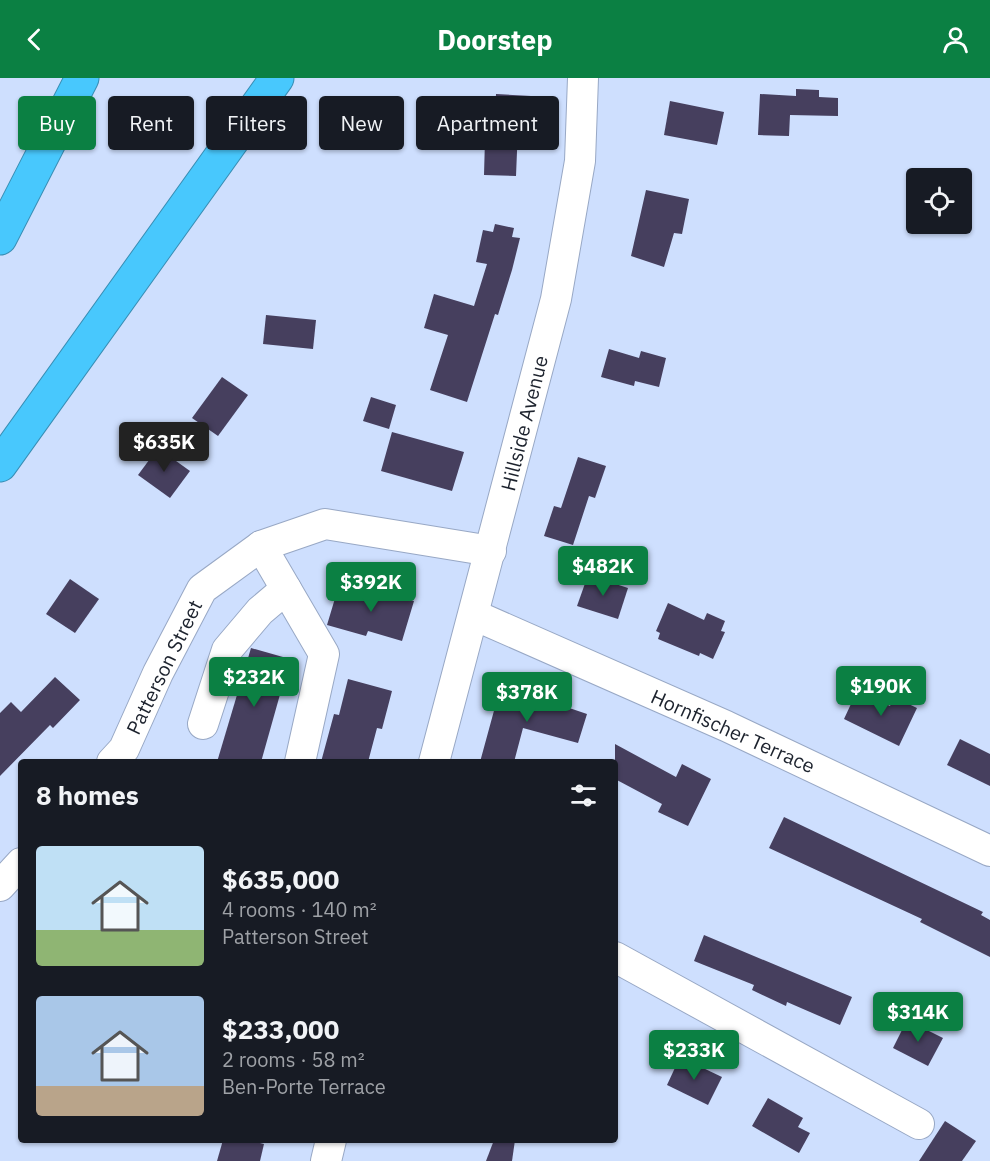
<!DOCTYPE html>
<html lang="en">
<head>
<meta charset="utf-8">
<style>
  body { margin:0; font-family:"IBM Plex Sans",sans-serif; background:#20242c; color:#f1f3f6; height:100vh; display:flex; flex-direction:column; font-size:22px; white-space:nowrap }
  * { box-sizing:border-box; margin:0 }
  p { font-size:20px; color:#9ea1a6 }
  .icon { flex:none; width:33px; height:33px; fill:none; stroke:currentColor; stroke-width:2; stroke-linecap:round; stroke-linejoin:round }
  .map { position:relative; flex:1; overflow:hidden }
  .sheet { position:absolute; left:18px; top:681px; width:600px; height:384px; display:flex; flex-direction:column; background:#171b24; border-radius:6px; box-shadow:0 2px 4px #0004 }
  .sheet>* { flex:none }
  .banner { position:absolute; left:18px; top:18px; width:600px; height:54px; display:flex; gap:12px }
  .controls { position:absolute; left:906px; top:90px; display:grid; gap:12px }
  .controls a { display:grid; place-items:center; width:66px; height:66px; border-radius:6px; background:#171b24; box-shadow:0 2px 4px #0004; font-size:30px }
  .price { position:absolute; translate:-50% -51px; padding:0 14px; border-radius:6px; background:#0b8043; color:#fff; font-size:20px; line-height:39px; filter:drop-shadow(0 2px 3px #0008) }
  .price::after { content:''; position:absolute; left:50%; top:36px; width:18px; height:14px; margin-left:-9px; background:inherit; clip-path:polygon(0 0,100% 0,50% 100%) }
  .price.active { background:#222; color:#fff }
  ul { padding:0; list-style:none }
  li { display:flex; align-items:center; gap:18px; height:150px; padding:0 18px }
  li span { display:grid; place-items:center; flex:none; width:168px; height:120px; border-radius:6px; color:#555 }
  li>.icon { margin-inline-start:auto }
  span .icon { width:72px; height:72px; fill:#fffc; stroke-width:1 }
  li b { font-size:26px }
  h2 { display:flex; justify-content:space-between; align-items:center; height:72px; padding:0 18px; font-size:26px }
  .chip { padding:0 21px; border-radius:6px; background:#171b24; box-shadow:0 2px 4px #0004; font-size:21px; line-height:54px }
  .chip.active { background:#0b8043; color:#fff }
  header { display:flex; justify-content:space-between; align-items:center; height:78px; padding:0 18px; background:#0b8043; color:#fff; font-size:27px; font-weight:800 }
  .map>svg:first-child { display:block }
  .building { fill:#463f5e }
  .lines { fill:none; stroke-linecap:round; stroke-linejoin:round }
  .minor-casing { stroke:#98a8c5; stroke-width:32 }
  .highway-casing { stroke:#398eb4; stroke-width:35 }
  .minor { stroke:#fff; stroke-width:30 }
  .highway { stroke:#48c8fd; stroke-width:33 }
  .labels { text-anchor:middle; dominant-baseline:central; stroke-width:6; stroke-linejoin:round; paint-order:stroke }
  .street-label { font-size:20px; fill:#1c222d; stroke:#fff }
</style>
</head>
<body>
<header><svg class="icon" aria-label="back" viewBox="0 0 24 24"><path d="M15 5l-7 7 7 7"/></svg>Doorstep<svg class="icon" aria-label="person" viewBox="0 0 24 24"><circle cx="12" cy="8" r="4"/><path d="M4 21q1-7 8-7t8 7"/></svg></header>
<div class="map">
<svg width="990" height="1083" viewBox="0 0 990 1083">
  <rect width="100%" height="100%" fill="#cedffe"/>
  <g class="building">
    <path d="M796,11L819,12V19L838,20V38L790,37L789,58L758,57L760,16L796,18Z"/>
    <path d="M496,16L531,18L530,50L518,49L516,98L484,97L485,61H494Z"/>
    <path d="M670,23L724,34L717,67L664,57Z"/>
    <path d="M646,112L689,121L682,156L674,155L664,189L631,178Z"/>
    <path d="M495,146L514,150L512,159L520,160L512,192L498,237L495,236L467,324L430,312L448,257L424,250L434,216L474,228L487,186L476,184L483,152L493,154Z"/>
    <path d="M266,237L316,242L313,271L263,266Z"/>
    <path d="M609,271L639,280L641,273L666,280L659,309L635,303L634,308L601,299Z"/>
    <path d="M222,299L248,317L218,358L192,340Z"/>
    <path d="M371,319L396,327L389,351L363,343Z"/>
    <path d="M392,354L464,374L452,413L381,393Z"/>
    <path d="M158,370L190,393L170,420L138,397Z"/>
    <path d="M578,379L606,388L595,420L589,418L573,467L544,458L554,428L561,430Z"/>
    <path d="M588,497L628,510L618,541L577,528Z"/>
    <path d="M70,501L99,521L75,555L46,536Z"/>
    <path d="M339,507L375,518L376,512L414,523L402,563L368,553L366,558L327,547Z"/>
    <path d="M668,525L704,542L707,535L725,543L721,553L725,554L713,581L700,575L699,578L658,561L660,555L656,553Z"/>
    <path d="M251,570L290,581L261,684H217Z"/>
    <path d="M55,599L80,622L53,650L50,647L0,698V635L11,624L21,634Z"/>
    <path d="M348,601L392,613L382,651L377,650L368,684H321L334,636L339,637Z"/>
    <path d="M501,607L587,636L578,665L523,650L514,684H480Z"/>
    <path d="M857,613L890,628L894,619L917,630L899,668L844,641Z"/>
    <path d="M960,661L990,676V708L947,687Z"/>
    <path d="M615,666L676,699L682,686L711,701L688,748L658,734L662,726L615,701Z"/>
    <path d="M784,739L983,834L981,837L990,842V879L920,844L922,841L769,770Z"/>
    <path d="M704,857L852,919L840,947L787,924L786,928L752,912L754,907L694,883Z"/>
    <path d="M907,942L943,960L928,988L893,970Z"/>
    <path d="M680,979L722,999L708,1027L667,1007Z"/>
    <path d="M768,1020L803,1040L798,1049L810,1055L799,1075L752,1048Z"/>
    <path d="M945,1043L976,1063L962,1083H919Z"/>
    <path d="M223,1062H248L264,1066L260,1083H217Z"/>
    <path d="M494,1062H515L512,1083H486Z"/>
  </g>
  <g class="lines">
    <defs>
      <g id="minor">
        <path d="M261,468L324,576L300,684"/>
        <path d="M474,537L726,648L990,773"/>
        <path d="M203,646L227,572L260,533L286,511"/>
        <path d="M112,684L124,671L158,595L202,511L261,468L325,446L491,473"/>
        <path d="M434,684L556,221L580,83L583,0"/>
        <path d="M0,808L21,785"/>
        <path d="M615,879L919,1046"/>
        <path d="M326,1083L331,1062"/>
      </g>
      <g id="highway">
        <path d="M0,160L82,0"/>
        <path d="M0,387L277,0"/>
      </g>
    </defs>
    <use href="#minor" class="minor-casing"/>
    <use href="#highway" class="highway-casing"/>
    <use href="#minor" class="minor"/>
    <use href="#highway" class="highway"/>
  </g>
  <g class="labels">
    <g class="street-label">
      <text transform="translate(524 345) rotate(-76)">Hillside Avenue</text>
      <text transform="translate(164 589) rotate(-64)">Patterson Street</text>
      <text transform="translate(733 653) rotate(24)">Hornfischer Terrace</text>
    </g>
  </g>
</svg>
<div class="controls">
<a><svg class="icon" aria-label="locate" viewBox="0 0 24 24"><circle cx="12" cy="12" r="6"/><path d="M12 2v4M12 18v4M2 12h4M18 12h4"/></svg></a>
</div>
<b class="price active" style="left:164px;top:395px">$635K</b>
<b class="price" style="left:603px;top:519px">$482K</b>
<b class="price" style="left:371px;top:535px">$392K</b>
<b class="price" style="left:254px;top:630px">$232K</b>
<b class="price" style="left:881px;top:639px">$190K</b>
<b class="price" style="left:527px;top:645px">$378K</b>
<b class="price" style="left:918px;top:965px">$314K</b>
<b class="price" style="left:694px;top:1003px">$233K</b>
<div class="banner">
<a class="chip active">Buy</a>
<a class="chip">Rent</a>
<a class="chip">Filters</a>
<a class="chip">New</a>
<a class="chip">Apartment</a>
</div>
<section class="sheet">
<h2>8 homes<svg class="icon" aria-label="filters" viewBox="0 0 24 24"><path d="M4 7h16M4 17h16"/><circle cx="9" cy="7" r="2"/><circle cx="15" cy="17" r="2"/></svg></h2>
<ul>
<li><span style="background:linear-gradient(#bfe0f5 70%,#8fb573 0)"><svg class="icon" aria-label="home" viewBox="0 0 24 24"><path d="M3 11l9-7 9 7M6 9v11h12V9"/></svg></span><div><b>$635,000</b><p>4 rooms · 140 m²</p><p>Patterson Street</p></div></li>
<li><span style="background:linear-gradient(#a9c7e8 75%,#b9a48a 0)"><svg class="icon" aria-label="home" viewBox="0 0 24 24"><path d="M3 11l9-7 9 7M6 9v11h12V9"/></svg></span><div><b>$233,000</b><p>2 rooms · 58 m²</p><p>Ben-Porte Terrace</p></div></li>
</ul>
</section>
</div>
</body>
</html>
